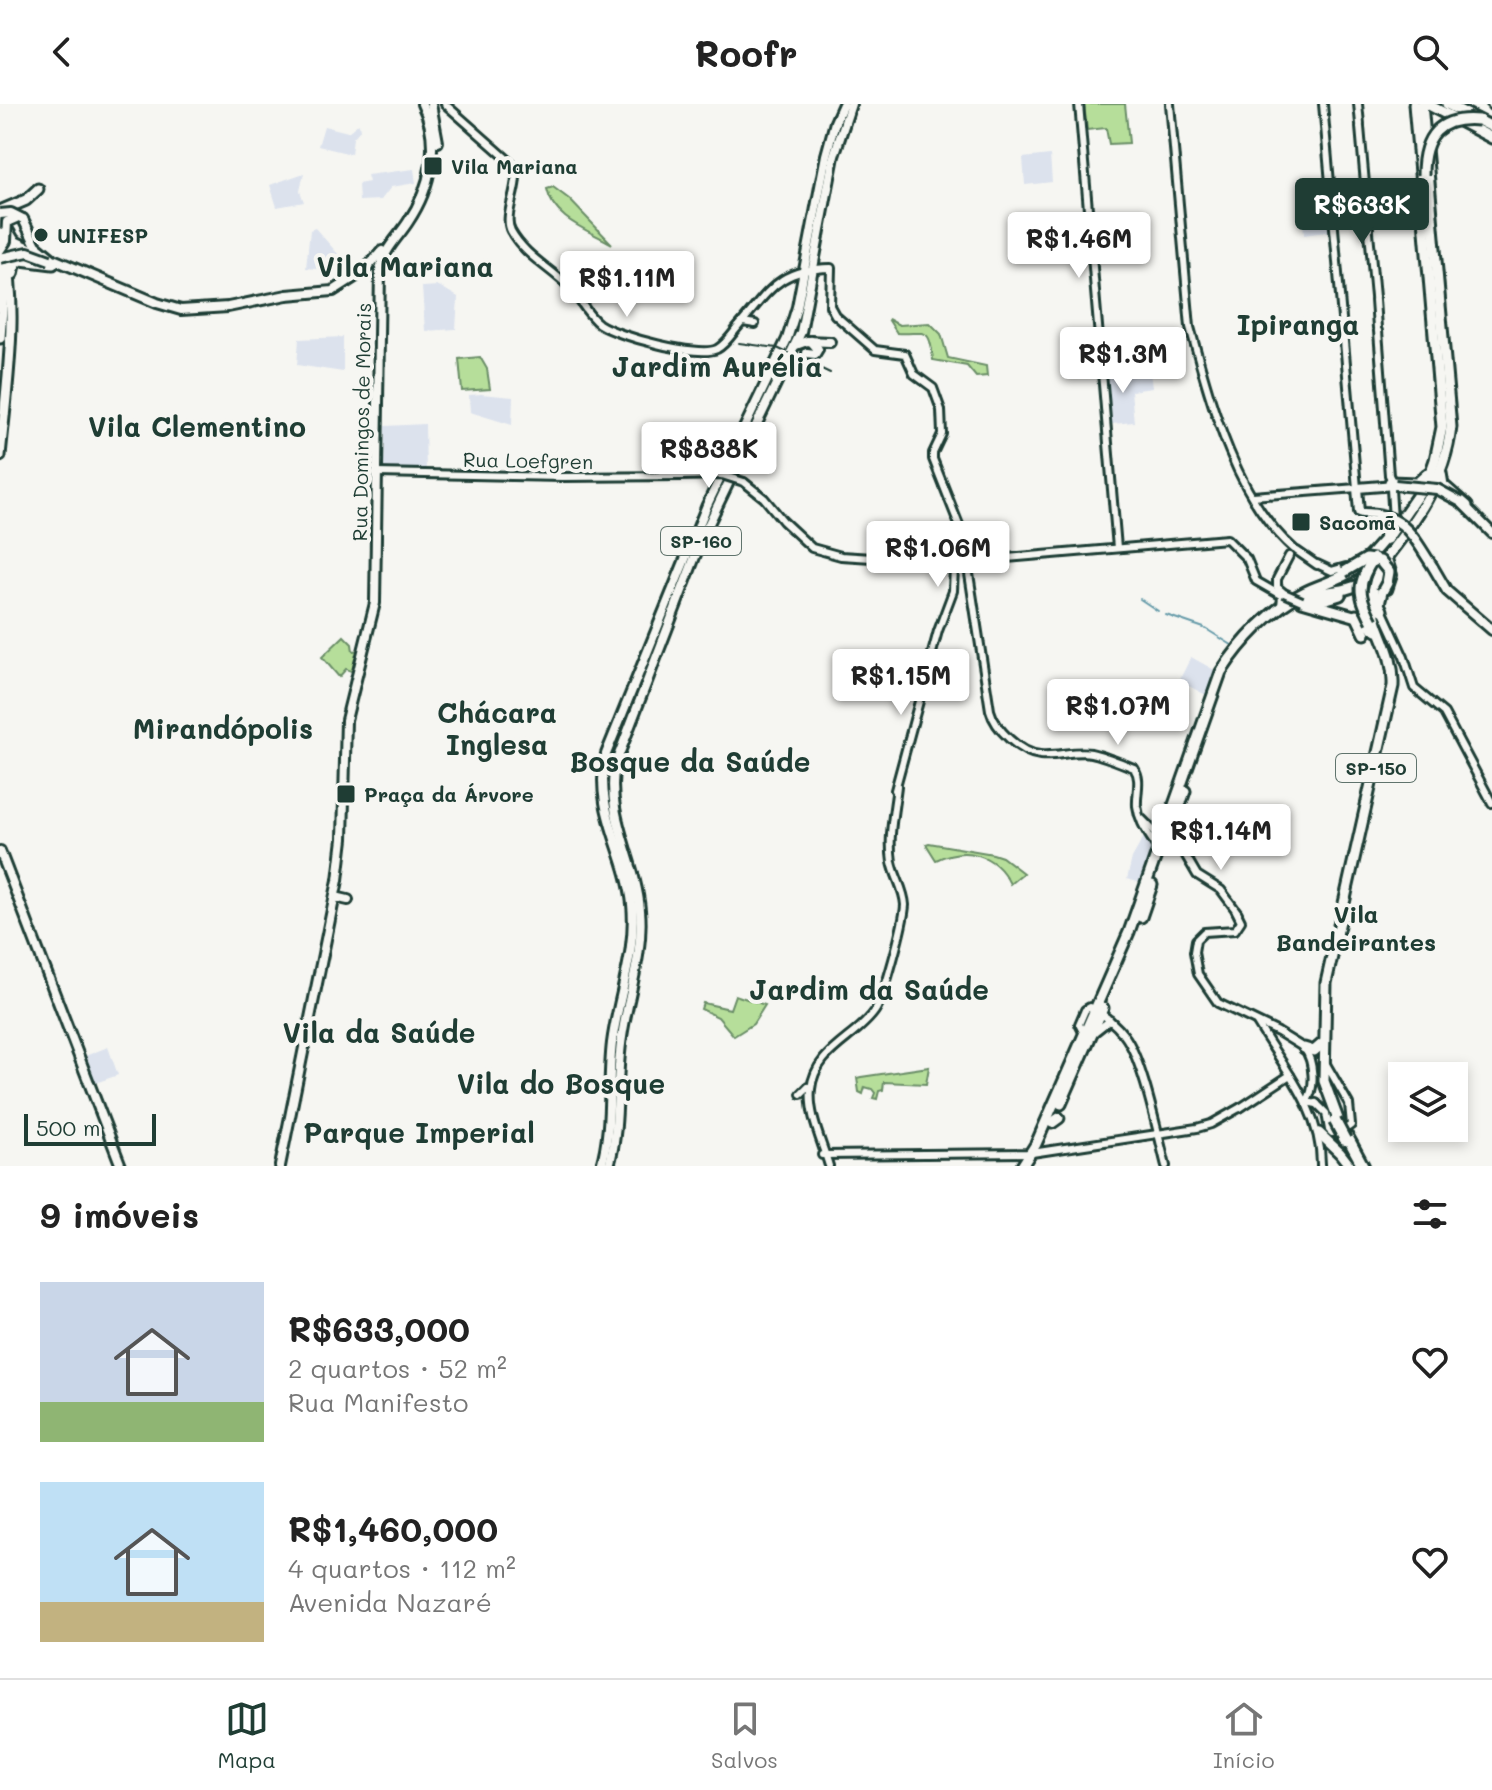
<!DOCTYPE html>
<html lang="pt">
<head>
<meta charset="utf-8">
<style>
  body { margin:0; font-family:Mali,sans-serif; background:#f2f2f2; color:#222; height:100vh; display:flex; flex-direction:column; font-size:30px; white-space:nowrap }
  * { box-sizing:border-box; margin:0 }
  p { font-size:26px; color:#767676 }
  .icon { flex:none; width:44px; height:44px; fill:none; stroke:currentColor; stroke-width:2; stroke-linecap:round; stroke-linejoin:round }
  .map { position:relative; height:1062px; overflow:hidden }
  .drawer { display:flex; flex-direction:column; background:#fff; flex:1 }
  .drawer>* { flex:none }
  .buttons { position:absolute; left:1388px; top:958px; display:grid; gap:16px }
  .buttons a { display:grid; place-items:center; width:80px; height:80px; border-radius:0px; background:#fff; box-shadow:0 4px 12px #0003; font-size:40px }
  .scale { position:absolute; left:24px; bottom:20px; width:132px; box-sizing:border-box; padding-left:8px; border:4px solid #1f3d34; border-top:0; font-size:22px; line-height:28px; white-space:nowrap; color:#1f3d34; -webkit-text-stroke:6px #f6f6f2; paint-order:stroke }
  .price { position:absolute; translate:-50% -68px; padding:0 18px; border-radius:8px; background:#fff; color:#222; font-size:26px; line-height:52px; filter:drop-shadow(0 2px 4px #0008) }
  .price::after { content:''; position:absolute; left:50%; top:48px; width:24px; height:18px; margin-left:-12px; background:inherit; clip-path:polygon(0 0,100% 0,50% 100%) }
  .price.selected { background:#1f3d34; color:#fff }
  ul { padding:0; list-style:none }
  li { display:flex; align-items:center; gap:24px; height:200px; padding:0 40px }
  li span { display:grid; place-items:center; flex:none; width:224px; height:160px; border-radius:0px; color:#555 }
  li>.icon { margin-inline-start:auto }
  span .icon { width:96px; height:96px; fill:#fffc; stroke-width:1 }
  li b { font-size:34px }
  h2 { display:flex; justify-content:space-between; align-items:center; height:96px; padding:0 40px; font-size:34px }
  header { display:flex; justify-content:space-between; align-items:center; height:104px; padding:0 40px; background:#fff; font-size:36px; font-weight:700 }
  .tabs { display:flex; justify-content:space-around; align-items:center; height:112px; border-top:2px solid #e0e0e0; background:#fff; font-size:22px; color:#767676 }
  .tabs a { display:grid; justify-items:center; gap:4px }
  .tabs .selected { color:#1f3d34 }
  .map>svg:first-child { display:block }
  .built { fill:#dce2ed }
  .green { fill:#b6de9a; stroke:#6a8e67; stroke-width:2 }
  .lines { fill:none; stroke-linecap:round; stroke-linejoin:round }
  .stream { stroke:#679caa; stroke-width:2 }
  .river { stroke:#97dbf9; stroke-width:5 }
  .secondary-casing { stroke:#1f3d34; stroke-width:12 }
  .primary-casing { stroke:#1f3d34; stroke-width:14 }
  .trunk-casing { stroke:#1f3d34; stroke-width:15 }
  .motorway-casing { stroke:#1f3d34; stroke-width:16 }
  .secondary { stroke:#f6f6f2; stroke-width:6 }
  .primary { stroke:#f6f6f2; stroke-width:8 }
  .trunk { stroke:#f6f6f2; stroke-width:9 }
  .motorway { stroke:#f6f6f2; stroke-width:10 }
  .rail { stroke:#1f3d34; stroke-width:2 }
  .secondary-bridge-casing { stroke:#1f3d34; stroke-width:12; stroke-linecap:butt }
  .primary-bridge-casing { stroke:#1f3d34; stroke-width:14; stroke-linecap:butt }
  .trunk-bridge-casing { stroke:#1f3d34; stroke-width:15; stroke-linecap:butt }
  .motorway-bridge-casing { stroke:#1f3d34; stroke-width:16; stroke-linecap:butt }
  .secondary-bridge { stroke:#f6f6f2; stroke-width:6 }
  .primary-bridge { stroke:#f6f6f2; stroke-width:8 }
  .trunk-bridge { stroke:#f6f6f2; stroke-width:9 }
  .motorway-bridge { stroke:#f6f6f2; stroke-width:10 }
  .poi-dot { fill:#1f3d34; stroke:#f6f6f2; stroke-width:3 }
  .labels { text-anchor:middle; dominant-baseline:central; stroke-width:8; stroke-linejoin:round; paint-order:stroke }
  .shield { fill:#f6f6f2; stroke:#60746d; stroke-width:2 }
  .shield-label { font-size:18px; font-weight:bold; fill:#1f3d34 }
  .poi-label { font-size:20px; font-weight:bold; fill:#1f3d34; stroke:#f6f6f2; text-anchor:start }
  .street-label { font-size:20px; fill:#1f3d34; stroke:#f6f6f2 }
  .quarter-label { font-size:24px; font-weight:bold; fill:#1f3d34; stroke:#f6f6f2 }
  .district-label { font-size:28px; font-weight:bold; fill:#1f3d34; stroke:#f6f6f2 }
</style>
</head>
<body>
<header><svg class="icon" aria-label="back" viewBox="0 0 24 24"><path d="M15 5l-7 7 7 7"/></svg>Roofr<svg class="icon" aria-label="search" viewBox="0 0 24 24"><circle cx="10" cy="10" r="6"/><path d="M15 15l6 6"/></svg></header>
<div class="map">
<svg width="1492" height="1062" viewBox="0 0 1492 1062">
  <rect width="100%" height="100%" fill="#f6f6f2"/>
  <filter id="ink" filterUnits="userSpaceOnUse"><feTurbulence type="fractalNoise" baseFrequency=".0125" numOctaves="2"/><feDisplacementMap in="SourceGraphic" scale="16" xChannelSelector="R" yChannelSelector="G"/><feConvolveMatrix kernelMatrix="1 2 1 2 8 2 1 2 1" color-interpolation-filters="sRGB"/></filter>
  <g filter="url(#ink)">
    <g class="built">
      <path d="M359,19L360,26L353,34L351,50L318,42L324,22L348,28Z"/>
      <path d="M1050,51L1052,78L1025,81L1023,54Z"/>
      <path d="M414,65L416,79L391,83L381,96L359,97L358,80L369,78L367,71Z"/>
      <path d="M304,69L300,87L304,98L277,103L270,81Z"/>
      <path d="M1329,97L1332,127L1304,131L1302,106L1309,105V99Z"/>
      <path d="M315,124L339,151L327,166L306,164L310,126Z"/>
      <path d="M439,182L458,193L456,225L425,227L422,183Z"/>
      <path d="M343,233V268L297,261L299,235Z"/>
      <path d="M1149,259L1152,284L1131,287L1134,318L1112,320L1107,263Z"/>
      <path d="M481,290L513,293L512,321L470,308L469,291Z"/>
      <path d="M425,320L426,368L384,367L385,322Z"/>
      <path d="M1191,553L1218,568L1208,592L1179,577Z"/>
      <path d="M1146,729L1152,737L1155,753L1145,780L1127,775L1132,754Z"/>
      <path d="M108,943L118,971L90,981L80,954Z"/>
    </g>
    <g class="green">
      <path d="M1084,0H1125L1129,39L1109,40L1106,24L1087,26Z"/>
      <path d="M553,83L569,95L612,140C588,126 553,115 547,85Z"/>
      <path d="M888,215L899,221L930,219L941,230L948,254L986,262L987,272L976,273L967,262L933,256C930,220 924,231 897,229Z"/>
      <path d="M480,253L487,265L490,285L462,287L459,255Z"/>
      <path d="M344,532L352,540L353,547L363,545L354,568L346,565L339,573L322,553Z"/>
      <path d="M929,739L993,750L1002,753L1023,769L1010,780C995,749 965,742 936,756L926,740Z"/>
      <path d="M735,891L765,901L753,920L734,932L718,913L701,905L703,899L730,905Z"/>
      <path d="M929,963L926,980L884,978L883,986L879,987L877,995L873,994L875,989L872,985L865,983L863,990L859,988L857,974L861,973Z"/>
    </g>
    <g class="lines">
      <g class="stream">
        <path d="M1140,495L1158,507"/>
        <path d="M1166,511L1204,524"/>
        <path d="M1206,525L1235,543"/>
      </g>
      <g class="river">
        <path d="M793,237L824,82"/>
        <path d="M701,425L760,305"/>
        <path d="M670,505L685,464"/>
        <path d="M655,543L666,515"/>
        <path d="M616,635L650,554"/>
        <path d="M607,677L613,644"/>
        <path d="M622,912L629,874"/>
      </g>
      <defs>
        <g id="secondary">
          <path d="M445,0L514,61C522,81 502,110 511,127C524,151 550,164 568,182C580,194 586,210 599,220C617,232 699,254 717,245C726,240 732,230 738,223C770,186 778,165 831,164L830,202L835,211L875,246L905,250L914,270L933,284L941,306L942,330L933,349V355L963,431L990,606C995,625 1020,649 1040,651C1057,653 1074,646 1091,649C1105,652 1121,659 1134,664C1142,676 1136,688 1137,702C1139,719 1149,730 1157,744L1183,747"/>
          <path d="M1079,0L1117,444"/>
          <path d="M1170,0L1190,223C1210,296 1235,394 1294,445"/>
          <path d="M1358,0L1360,20"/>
          <path d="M1491,0L1492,2"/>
          <path d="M1360,23L1369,125"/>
          <path d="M1369,128L1375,193"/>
          <path d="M1375,196L1377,224"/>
          <path d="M743,218L755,220"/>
          <path d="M1378,227L1389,371L1394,381L1391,385L1393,416L1383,432"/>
          <path d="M377,369L562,373L679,372"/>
          <path d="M744,378L764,394L783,417L812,444L841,452L949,459L1227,435L1247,455L1256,477L1282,492L1281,502"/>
          <path d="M1253,392L1357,384L1323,0"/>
          <path d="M1297,447L1317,461"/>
          <path d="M1387,452L1393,471L1388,486"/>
          <path d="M1317,460L1332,467L1346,463"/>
          <path d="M1284,489L1277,483V475L1289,452"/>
          <path d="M1381,503L1404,553L1414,584L1444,609L1492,699"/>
          <path d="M895,686L938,527L953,487L954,462"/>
          <path d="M1142,715L1159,732L1183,747L1197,771L1221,786L1238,809"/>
          <path d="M1236,807L1241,817L1235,826L1204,828L1196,836L1194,848L1198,870L1218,899L1278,928L1304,944C1314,957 1316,985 1306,998L1317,1000"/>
          <path d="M1110,916L1091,931L1084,930L1079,920L1085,906L1090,903C1103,910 1115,919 1124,931C1142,953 1158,1031 1166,1062"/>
          <path d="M1257,919C1284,964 1322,1007 1321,1062"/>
          <path d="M801,990L808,983"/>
          <path d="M1316,999L1326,1009L1329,1026L1332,1029H1340L1351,1021L1349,1000L1326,960"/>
          <path d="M1240,1004L1290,971"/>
          <path d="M822,1051L1032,1049L1197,1024L1211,1020L1241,1003"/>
          <path d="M829,1062C822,1038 808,1010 811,985C815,946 856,935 875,907C884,894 904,819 905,801C904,785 895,773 892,758C888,732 894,708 897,682"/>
        </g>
        <g id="primary">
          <path d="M431,0L438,38"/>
          <path d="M23,115L36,141L53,155L157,199L181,206L228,203L287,191L333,187L364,167L382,147"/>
          <path d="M8,141L26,149"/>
          <path d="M796,241L807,237L830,238"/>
          <path d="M807,249L815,250L818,245L811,237"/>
          <path d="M1462,399L1492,429"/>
          <path d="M1363,409L1359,408L1357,384L1395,381"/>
          <path d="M1433,463L1447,487L1492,526"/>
          <path d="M0,747L121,1062"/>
          <path d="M335,793L348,796"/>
          <path d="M280,1062L338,776L343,735L346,616L375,499L380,166C384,145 397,135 408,118C431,84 441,38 422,0"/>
          <path d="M601,1062C613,1021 607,981 612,939C618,892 637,847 632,800C626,746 593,706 606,650L707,401L787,235L797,203L826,51L835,18L843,0"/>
          <path d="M609,1062C621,1020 615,976 622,933C628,891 644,849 640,806C636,757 605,711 615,661L703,432L801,228L834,52L851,0"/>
        </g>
        <g id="trunk">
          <path d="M1427,0L1492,34"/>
          <path d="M1447,0L1492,23"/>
          <path d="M0,107L26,96L38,85"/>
          <path d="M0,113L14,137L39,149"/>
          <path d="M0,123C21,197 7,277 0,352"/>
          <path d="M0,155L3,188L0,234"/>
          <path d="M13,170L15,161L21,156L53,160"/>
          <path d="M1441,369L1443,381L1467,402"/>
          <path d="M1390,378L1417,379L1427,370"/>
          <path d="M1387,435L1428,376L1435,356L1442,323L1414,0"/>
          <path d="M1381,460C1414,419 1445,377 1451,323L1422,0"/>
          <path d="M1308,491L1343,486L1359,481"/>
          <path d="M1307,494L1327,495L1340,491"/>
          <path d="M1302,497L1361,514L1377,527"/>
          <path d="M1382,506L1379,500L1382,488"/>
          <path d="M1356,511L1365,530"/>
          <path d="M1170,730L1185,687"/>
          <path d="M1141,813L1152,781"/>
          <path d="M1304,944L1314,947L1322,940"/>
          <path d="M1061,1000L1103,904"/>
          <path d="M1338,1015L1324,977L1326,879L1393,582C1395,529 1352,513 1385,455"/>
          <path d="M1052,1019L1059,1014"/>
          <path d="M1319,1029L1340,1049L1350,1062"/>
          <path d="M1022,1062L1036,1040L1129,828L1221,568C1241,537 1272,504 1305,488C1321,480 1340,476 1355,465C1369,456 1378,441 1390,430"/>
        </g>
        <path id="motorway" d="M1348,1034L1363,1062"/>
      </defs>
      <use href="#secondary" class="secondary-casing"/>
      <use href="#primary" class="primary-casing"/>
      <use href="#trunk" class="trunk-casing"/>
      <use href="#motorway" class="motorway-casing"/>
      <use href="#secondary" class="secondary"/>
      <use href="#primary" class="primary"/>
      <use href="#trunk" class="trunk"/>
      <use href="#motorway" class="motorway"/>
      <path class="rail" d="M739,239L777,244L830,269"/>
      <defs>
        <g id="secondary-bridge">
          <path d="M679,372L722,371L744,378"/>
          <path d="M1284,489L1302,497"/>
        </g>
        <g id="primary-bridge">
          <path d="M0,110L11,109L23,115"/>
          <path d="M0,146L6,137L7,118L16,114"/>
          <path d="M0,154L28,148L50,156"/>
          <path d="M1395,381L1437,385L1461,398"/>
          <path d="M1363,409C1405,409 1413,433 1433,463"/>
        </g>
        <g id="trunk-bridge">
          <path d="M1423,71C1423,32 1439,12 1479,16"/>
          <path d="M0,129V142"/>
          <path d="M1344,468L1366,455L1380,457L1389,468L1387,479L1382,488"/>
          <path d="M1372,517C1358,490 1356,480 1374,454"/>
        </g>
        <path id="motorway-bridge" d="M1335,1017L1345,1036"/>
      </defs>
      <use href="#secondary-bridge" class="secondary-bridge-casing"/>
      <use href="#primary-bridge" class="primary-bridge-casing"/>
      <use href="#trunk-bridge" class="trunk-bridge-casing"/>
      <use href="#motorway-bridge" class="motorway-bridge-casing"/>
      <use href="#secondary-bridge" class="secondary-bridge"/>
      <use href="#primary-bridge" class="primary-bridge"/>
      <use href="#trunk-bridge" class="trunk-bridge"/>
      <use href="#motorway-bridge" class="motorway-bridge"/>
    </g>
  </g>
  <g class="poi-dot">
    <rect x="423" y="52" width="20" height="20" rx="4"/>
    <circle cx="41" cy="131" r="8"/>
    <rect x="1291" y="408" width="20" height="20" rx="4"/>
    <rect x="336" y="680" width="20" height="20" rx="4"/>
  </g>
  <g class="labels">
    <g class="shield">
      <rect x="661" y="423" width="80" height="28" rx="6"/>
      <rect x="1336" y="650" width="80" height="28" rx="6"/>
    </g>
    <g class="shield-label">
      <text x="701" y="437">SP-160</text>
      <text x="1376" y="664">SP-150</text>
    </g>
    <g class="poi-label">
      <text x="451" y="62">Vila Mariana</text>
      <text x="57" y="131">UNIFESP</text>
      <text x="1319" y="418">Sacomã</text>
      <text x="364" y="690">Praça da Árvore</text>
    </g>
    <g class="street-label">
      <text transform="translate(361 318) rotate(-89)">Rua Domingos de Morais</text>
      <text transform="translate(528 356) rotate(1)">Rua Loefgren</text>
    </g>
    <g class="quarter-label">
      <text x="1356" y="809">Vila<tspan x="1356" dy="28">Bandeirantes</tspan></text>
    </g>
    <g class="district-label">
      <text x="405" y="162">Vila Mariana</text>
      <text x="1298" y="220">Ipiranga</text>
      <text x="717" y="262">Jardim Aurélia</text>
      <text x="197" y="322">Vila Clementino</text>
      <text x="497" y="608">Chácara<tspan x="497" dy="32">Inglesa</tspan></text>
      <text x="223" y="624">Mirandópolis</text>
      <text x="690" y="657">Bosque da Saúde</text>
      <text x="869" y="885">Jardim da Saúde</text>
      <text x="379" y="928">Vila da Saúde</text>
      <text x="561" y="979">Vila do Bosque</text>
      <text x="419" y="1028">Parque Imperial</text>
    </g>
  </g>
</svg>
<div class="buttons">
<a><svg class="icon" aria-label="layers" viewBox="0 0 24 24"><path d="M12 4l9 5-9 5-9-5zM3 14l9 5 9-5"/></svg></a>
</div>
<div class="scale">500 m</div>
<b class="price selected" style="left:1362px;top:142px">R$633K</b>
<b class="price" style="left:1079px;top:176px">R$1.46M</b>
<b class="price" style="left:627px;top:215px">R$1.11M</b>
<b class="price" style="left:1123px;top:291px">R$1.3M</b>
<b class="price" style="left:709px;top:386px">R$838K</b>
<b class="price" style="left:938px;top:485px">R$1.06M</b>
<b class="price" style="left:901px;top:613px">R$1.15M</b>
<b class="price" style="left:1118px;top:643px">R$1.07M</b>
<b class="price" style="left:1221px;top:768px">R$1.14M</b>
</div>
<section class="drawer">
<h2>9 imóveis<svg class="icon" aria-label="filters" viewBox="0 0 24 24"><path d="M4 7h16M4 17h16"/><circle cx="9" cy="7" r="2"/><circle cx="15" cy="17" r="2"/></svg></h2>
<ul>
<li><span style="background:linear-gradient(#c9d6e8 75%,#8fb573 0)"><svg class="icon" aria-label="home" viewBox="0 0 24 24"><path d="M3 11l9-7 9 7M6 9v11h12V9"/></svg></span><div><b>R$633,000</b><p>2 quartos · 52 m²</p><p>Rua Manifesto</p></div><svg class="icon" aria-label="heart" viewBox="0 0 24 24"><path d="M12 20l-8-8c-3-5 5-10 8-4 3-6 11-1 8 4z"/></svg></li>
<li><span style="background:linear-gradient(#bfe0f5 75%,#c2b280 0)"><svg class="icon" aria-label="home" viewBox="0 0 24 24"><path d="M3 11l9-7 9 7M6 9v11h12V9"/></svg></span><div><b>R$1,460,000</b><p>4 quartos · 112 m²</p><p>Avenida Nazaré</p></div><svg class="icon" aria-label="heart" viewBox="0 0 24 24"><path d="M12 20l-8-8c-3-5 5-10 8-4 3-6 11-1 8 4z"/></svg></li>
</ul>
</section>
<nav class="tabs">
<a class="selected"><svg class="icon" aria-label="map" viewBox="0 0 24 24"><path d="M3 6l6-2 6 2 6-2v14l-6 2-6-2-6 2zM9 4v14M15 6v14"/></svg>Mapa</a>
<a><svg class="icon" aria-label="saved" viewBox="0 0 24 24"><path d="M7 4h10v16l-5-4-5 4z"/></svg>Salvos</a>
<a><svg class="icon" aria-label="home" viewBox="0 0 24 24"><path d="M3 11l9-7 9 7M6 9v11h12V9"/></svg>Início</a>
</nav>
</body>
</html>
